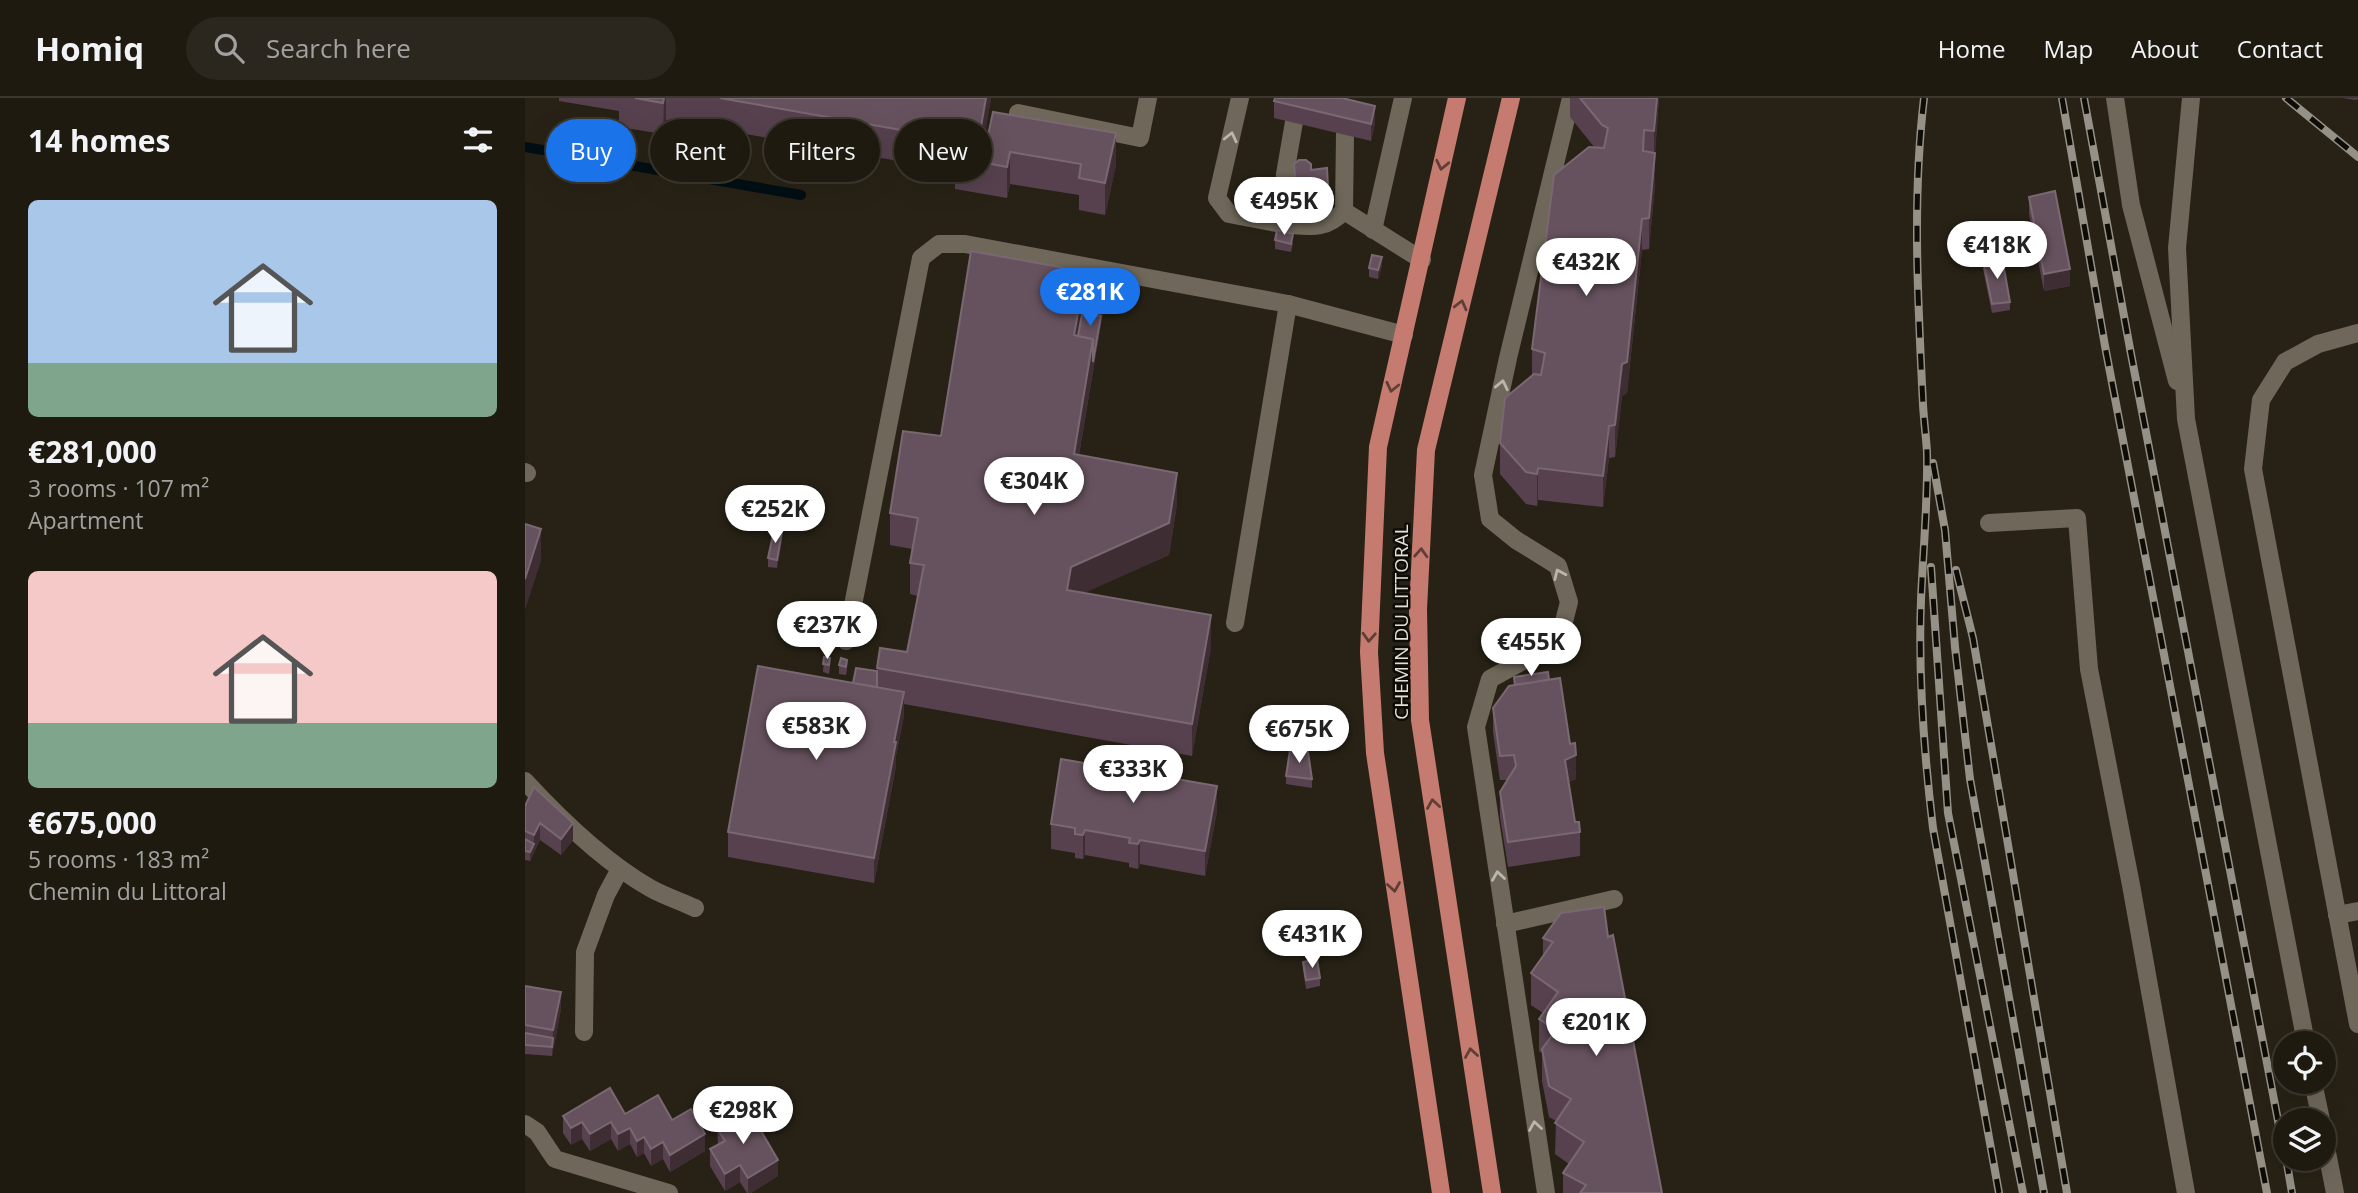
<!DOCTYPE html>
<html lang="en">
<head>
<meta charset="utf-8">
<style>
  body { margin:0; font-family:"Open Sans",sans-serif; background:#2b271e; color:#f1f3f6; height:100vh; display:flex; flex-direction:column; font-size:26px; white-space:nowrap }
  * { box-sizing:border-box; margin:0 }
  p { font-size:23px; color:#a1a19f }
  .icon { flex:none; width:38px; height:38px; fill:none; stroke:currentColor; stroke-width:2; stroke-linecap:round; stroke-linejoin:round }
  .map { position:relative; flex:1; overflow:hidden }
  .details { display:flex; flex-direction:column; background:#1e1a10; width:525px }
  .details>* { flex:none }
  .hud { position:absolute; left:21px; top:21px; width:665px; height:63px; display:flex; gap:14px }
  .controls { position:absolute; left:1748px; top:933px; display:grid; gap:14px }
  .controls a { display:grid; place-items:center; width:63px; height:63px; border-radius:50%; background:#1e1a10; box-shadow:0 7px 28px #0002,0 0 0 2px #3c3830; font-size:35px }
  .price { position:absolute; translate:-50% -60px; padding:0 16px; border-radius:24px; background:#fff; color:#222; font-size:23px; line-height:46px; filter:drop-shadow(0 2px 4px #0008) }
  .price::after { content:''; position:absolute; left:50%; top:42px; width:21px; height:16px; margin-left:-10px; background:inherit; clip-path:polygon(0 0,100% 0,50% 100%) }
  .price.current { background:#1a73e8; color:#fff }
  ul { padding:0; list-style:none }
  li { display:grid; align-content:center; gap:14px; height:371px; padding:0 28px }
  li span { display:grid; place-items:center; height:217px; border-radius:10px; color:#555 }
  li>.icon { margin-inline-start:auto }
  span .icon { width:126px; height:126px; fill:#fffc; stroke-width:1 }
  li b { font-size:30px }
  h2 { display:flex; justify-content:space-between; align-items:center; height:84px; padding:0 28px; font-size:30px }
  .pill { padding:0 24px; border-radius:32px; background:#1e1a10; box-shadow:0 7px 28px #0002,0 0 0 2px #3c3830; font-size:24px; line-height:63px }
  .pill.current { background:#1a73e8; color:#fff }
  header { display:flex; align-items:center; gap:42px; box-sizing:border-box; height:98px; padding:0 35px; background:#1e1a10; border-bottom:2px solid #3c3830 }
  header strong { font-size:33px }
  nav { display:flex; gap:38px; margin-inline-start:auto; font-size:24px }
  .search { width:490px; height:63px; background:#2b271e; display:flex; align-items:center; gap:18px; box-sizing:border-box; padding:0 24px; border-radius:38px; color:#a1a19f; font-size:26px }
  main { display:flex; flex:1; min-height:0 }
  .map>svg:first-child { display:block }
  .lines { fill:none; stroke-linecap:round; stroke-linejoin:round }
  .stream { stroke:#000f14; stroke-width:10 }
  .lane { stroke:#6f685a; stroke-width:18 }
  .street { stroke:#6f685a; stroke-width:18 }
  .primary { stroke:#c57b70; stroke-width:18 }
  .rail-casing { stroke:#959187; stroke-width:8 }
  .rail { stroke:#0e0c07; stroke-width:5; stroke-dasharray:16; stroke-linecap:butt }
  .wall { fill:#57414f }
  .shaded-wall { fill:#3e2d32 }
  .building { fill:#66525e; stroke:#796871; stroke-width:2 }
  .oneway { stroke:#bab6ac }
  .oneway2 { stroke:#603e36 }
  .labels { text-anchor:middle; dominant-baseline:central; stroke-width:5; stroke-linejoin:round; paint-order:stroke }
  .street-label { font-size:19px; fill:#e3e0d8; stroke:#0e0c07 }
</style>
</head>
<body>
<header>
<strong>Homiq</strong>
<div class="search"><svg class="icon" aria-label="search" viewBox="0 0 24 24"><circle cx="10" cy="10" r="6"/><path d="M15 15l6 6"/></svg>Search here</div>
<nav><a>Home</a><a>Map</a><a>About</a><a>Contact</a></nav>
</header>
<main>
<section class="details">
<h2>14 homes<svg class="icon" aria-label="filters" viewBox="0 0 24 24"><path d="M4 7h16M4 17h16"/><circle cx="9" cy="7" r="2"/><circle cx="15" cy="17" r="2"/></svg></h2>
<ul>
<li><span style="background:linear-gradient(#a9c7e8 75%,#7fa58c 0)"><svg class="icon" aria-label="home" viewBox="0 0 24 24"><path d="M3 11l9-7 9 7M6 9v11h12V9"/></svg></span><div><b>€281,000</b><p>3 rooms · 107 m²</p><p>Apartment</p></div></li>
<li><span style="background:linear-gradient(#f6c9c9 70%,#7fa58c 0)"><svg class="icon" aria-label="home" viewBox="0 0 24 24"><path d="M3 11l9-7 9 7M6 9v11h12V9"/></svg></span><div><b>€675,000</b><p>5 rooms · 183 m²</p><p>Chemin du Littoral</p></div></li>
</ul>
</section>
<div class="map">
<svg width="1833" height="1095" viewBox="0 0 1833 1095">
  <rect width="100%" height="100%" fill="#282216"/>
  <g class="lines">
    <path class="stream" d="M0,49L276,97"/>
    <g class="lane">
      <path d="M715,0L692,100L704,116L757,126L760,76L769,24"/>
      <path d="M1590,0L1606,107L1652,283"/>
      <path d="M1666,0L1652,150L1661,321L1781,945"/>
      <path d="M493,15L615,40L623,0"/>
      <path d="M820,36L819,113L897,162"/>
      <path d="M757,126C784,128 800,133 819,113"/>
      <path d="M848,132L878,0"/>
      <path d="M1833,235L1793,246L1760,264L1736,302L1728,371L1833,926"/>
      <path d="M0,374L2,375"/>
      <path d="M1464,425L1552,420L1564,571L1606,787L1661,1095"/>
      <path d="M710,525L763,206L879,237"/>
      <path d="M321,543L396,160L414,146H440L763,206"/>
      <path d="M1812,817L1833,813"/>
      <path d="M980,826L1089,801"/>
      <path d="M59,934L60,854L81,797L95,771"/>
      <path d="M1788,984L1796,1022"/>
      <path d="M0,1026L12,1034L30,1061L144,1095"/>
      <path d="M1799,1039L1810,1095"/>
      <path d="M1021,1095L951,629L965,581L1034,543L1044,504L1033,468L991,442L965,421L958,377L983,260L1046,0"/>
    </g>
    <path class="street" d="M0,683C36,722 78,763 125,790C139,798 155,803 170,810"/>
    <g class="primary">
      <path d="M916,1095L850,655L844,554L853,349L932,0"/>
      <path d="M967,1095L895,622L893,511L901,352L986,0"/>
    </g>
    <defs>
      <g id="rail">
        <path d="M1399,0C1387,101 1393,205 1398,307C1399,323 1401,338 1402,354C1403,404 1398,453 1396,502C1393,578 1399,655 1408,730L1474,1095"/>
        <path d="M1537,0L1580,248L1742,1095"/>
        <path d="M1559,0L1606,256L1760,1059"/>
        <path d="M1761,0L1833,59"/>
        <path d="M1408,365L1420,432L1430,549L1445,681L1519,1095"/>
        <path d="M1406,469L1423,715L1498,1095"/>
        <path d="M1431,472L1448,540L1542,1095"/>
        <path d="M1761,1060L1767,1095"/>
      </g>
    </defs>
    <use href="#rail" class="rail-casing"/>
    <use href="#rail" class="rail"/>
  </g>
  <g class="wall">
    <path d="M34,0H466L458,47L591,67L580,117L554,112V97L485,86L482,100L430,91V73L141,22L138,36L94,29V13L34,3Z"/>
    <path d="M1045,0H1134L1130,55V87L1124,151L1117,152L1102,295L1097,298L1090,359L1084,360L1078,409L1013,402L1012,408L1001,406L975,376V345L1007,277V251L1070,50L1045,19Z"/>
    <path d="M1817,0H1833V1L1831,2Z"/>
    <path d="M749,3L850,25L846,43L749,20Z"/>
    <path d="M769,66L786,72L803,89V98L789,99L788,94L783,100H775L771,96Z"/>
    <path d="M1504,99L1545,188L1519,193L1504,116Z"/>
    <path d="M750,142L768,145L766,154L750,151Z"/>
    <path d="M446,153L579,177V208L554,357L652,406L644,457L558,495L686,549L667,658L379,606V618L371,658V668L349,785L203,759V734L328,585L352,573V570L382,554L393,498L385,496V465L387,451L365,447V415L416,338Z"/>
    <path d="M1458,163L1485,204V212L1467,215L1458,171Z"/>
    <path d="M857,168L853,181L844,179V170Z"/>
    <path d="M257,442L252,470L243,469V460Z"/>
    <path d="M299,559L305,569L304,576L298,574Z"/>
    <path d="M316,560L322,571L321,577L314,576V567Z"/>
    <path d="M989,579L1024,582L1051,681L1044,684L1050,724L1055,734V758L983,769L975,719V694L983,682H975L968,634V610L989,587Z"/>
    <path d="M761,678L787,681V690L761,686Z"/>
    <path d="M0,708L48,742L36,757L15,742L5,763L0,762Z"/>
    <path d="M692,713L680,778L615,766L613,771L604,769V765L560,757L558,761L550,760V755L526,751V726Z"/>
    <path d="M1083,839L1137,1095H1038V1075L1044,1066L1030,1056L1031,1023L1024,1019L1017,983V955L1014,953V921L1018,915L1006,907V875L1018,859V840Z"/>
    <path d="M778,864L795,880V888L781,891L778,872Z"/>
    <path d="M0,888L36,911L27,958L0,956Z"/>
    <path d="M100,1016L147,1022L180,1053L145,1074L138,1061L126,1068L119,1055L112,1059L105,1046L93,1053L86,1041L65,1053L57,1041L46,1047L38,1035V1018Z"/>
    <path d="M192,1030L253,1078L226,1095H222L215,1084L200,1093L185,1068V1051L193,1047Z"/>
  </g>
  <g class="shaded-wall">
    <path d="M139,0H141V22L138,36Z"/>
    <path d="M461,0H466L455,64L453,46Z"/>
    <path d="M1132,0H1134L1129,64V33Z"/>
    <path d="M850,8V25L846,43V26Z"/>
    <path d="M591,35V67L580,117V85Z"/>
    <path d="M485,54V86L482,100V69Z"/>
    <path d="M1130,55V87L1124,151V120Z"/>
    <path d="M788,85V94L783,100V91Z"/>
    <path d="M1117,121V152L1102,295L1097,298L1090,359V327L1097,266Z"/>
    <path d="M857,159V168L853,181V172Z"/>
    <path d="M1545,171V188L1519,193V176Z"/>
    <path d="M579,177V208L550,379L549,356L568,241L576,218V196Z"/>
    <path d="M557,193V224L551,261L549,237Z"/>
    <path d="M1084,328V360L1078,409V378Z"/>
    <path d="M1013,370V402L1012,408V376Z"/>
    <path d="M652,375V406L644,457L546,501L542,492L546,469Z"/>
    <path d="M16,431V463L0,512V481Z"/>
    <path d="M257,434V442L252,470V462Z"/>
    <path d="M686,517V549L667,658V626Z"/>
    <path d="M379,594V618L371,658V668L349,785V760Z"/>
    <path d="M1051,657V681L1040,686V662Z"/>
    <path d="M692,688V713L680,778V753Z"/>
    <path d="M15,725V742L5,763V754L9,746V737Z"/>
    <path d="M48,725V742L36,757V741Z"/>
    <path d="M560,732V757L558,761V737Z"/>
    <path d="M615,742V766L613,771V746Z"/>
    <path d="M36,894V911L27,958L28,932Z"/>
    <path d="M57,1024V1041L46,1047V1030Z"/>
    <path d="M86,1024V1041L65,1053V1036Z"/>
    <path d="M105,1030V1046L93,1053V1036Z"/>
    <path d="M180,1036V1053L145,1074V1057Z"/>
    <path d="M119,1039V1055L112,1059V1043Z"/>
    <path d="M138,1044V1061L126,1068V1051Z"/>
    <path d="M253,1062V1078L226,1095H223V1080Z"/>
    <path d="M215,1067V1084L200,1093V1076Z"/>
  </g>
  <g class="building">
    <path d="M110,0H139L138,5Z"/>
    <path d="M195,0H461L453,46L461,47L468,14L591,35L580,85L554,80L556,66L485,54L482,69L430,59L433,42Z"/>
    <path d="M750,0H817L850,8L846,26L749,3Z"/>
    <path d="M1055,0H1132L1129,33L1119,32L1118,53L1130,55L1124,120L1117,121L1102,264L1097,266L1090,327L1084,328L1078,378L1013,370L1012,376L1001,374L975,345L980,300L1009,276L1016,277L1020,255L1007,251L1029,77L1064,49L1079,50L1083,30L1077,27Z"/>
    <path d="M774,62H781L786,66V72L802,70L803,89L789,91L788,85L783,91L775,92L771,88L769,66Z"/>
    <path d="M1530,93L1545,171L1519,176L1504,99Z"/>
    <path d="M752,132L768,136L766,146L750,142Z"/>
    <path d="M446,153L579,177L576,196L557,193L549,237L568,241L549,356L652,375L644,425L546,469L542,492L686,517L667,626L352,570L355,550L382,554L399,467L385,465L393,420L365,415L378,333L416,338Z"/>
    <path d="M847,157L857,159L853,172L844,170Z"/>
    <path d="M1477,159L1485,204L1467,206L1458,163Z"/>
    <path d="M557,216L576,218L568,264V241L553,238Z"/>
    <path d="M0,426L16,431L0,481Z"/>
    <path d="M249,432L257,434L252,462L243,460Z"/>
    <path d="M299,559L305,560L304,567L298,566Z"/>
    <path d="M316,560L322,562L321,569L314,567Z"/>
    <path d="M233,568L379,594L369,644H371L349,760L203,734Z"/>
    <path d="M331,570L352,573V589L328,585Z"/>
    <path d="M1023,574L1024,582L990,587L989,579Z"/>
    <path d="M1035,580L1045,646L1050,645L1051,657L1040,662L1050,724H1054L1055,734L983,744L975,694L991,668L989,657L975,658L968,610L984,588Z"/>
    <path d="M765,652L783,654L787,681L761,678Z"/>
    <path d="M536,661L692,688L680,753L615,742L613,746L604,745L605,740L560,732L558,737L550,736V730L526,726Z"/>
    <path d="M9,689L48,725L36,741L15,725L9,737L0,733V708Z"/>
    <path d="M0,741L9,746L5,754L0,753Z"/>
    <path d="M1079,809L1083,839L1088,837L1137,1095H1055L1061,1087L1038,1075L1059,1044L1030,1025L1046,1001L1024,988L1017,951L1031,932L1014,921L1033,894L1006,875L1028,844L1018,840L1036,815Z"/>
    <path d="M792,861L795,880L781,882L778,864Z"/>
    <path d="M0,888L36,894L28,932L0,927Z"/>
    <path d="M0,935L28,940L27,949L0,947Z"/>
    <path d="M85,990L100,1016L133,997L147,1022L166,1011L180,1036L145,1057L138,1044L126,1051L119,1039L112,1043L105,1030L93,1036L86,1024L65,1036L57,1024L46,1030L38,1018Z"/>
    <path d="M224,1012L253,1062L223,1080L215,1067L200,1076L185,1051L200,1043L192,1030Z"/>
  </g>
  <defs><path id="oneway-chevron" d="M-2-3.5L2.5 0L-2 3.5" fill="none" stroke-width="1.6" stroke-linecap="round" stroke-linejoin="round" transform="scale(1.75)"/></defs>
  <g class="oneway">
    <use href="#oneway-chevron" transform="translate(706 39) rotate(-77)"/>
    <use href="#oneway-chevron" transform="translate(977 287) rotate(-78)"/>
    <use href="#oneway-chevron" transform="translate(1034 476) rotate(-114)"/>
    <use href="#oneway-chevron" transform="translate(973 778) rotate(-98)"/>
    <use href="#oneway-chevron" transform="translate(1010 1028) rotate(-99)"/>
  </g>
  <g class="oneway2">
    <use href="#oneway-chevron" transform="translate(917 67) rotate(102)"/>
    <use href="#oneway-chevron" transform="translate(936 207) rotate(-76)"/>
    <use href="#oneway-chevron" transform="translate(867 289) rotate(103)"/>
    <use href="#oneway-chevron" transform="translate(896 455) rotate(-87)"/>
    <use href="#oneway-chevron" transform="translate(844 539) rotate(93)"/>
    <use href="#oneway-chevron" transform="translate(908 706) rotate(-99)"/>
    <use href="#oneway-chevron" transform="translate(869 789) rotate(81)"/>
    <use href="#oneway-chevron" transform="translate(946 955) rotate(-99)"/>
  </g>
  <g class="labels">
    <g class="street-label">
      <text transform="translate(876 524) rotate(-90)">CHEMIN DU LITTORAL</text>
    </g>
  </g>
</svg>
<div class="controls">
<a><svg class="icon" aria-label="locate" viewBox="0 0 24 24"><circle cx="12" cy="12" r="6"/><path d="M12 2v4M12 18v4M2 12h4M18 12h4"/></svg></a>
<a><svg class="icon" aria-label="layers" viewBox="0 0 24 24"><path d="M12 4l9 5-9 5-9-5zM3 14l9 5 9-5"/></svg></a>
</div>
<b class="price" style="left:759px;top:139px">€495K</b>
<b class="price" style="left:1472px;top:183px">€418K</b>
<b class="price" style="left:1061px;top:200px">€432K</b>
<b class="price current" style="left:565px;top:230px">€281K</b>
<b class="price" style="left:509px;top:419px">€304K</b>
<b class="price" style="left:250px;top:447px">€252K</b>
<b class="price" style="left:302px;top:563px">€237K</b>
<b class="price" style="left:1006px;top:580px">€455K</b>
<b class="price" style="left:291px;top:664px">€583K</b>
<b class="price" style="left:774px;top:667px">€675K</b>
<b class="price" style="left:608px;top:707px">€333K</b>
<b class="price" style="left:787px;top:872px">€431K</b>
<b class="price" style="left:1071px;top:960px">€201K</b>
<b class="price" style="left:218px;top:1048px">€298K</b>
<div class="hud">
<a class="pill current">Buy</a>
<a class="pill">Rent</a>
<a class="pill">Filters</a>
<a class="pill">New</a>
</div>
</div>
</main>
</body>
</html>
